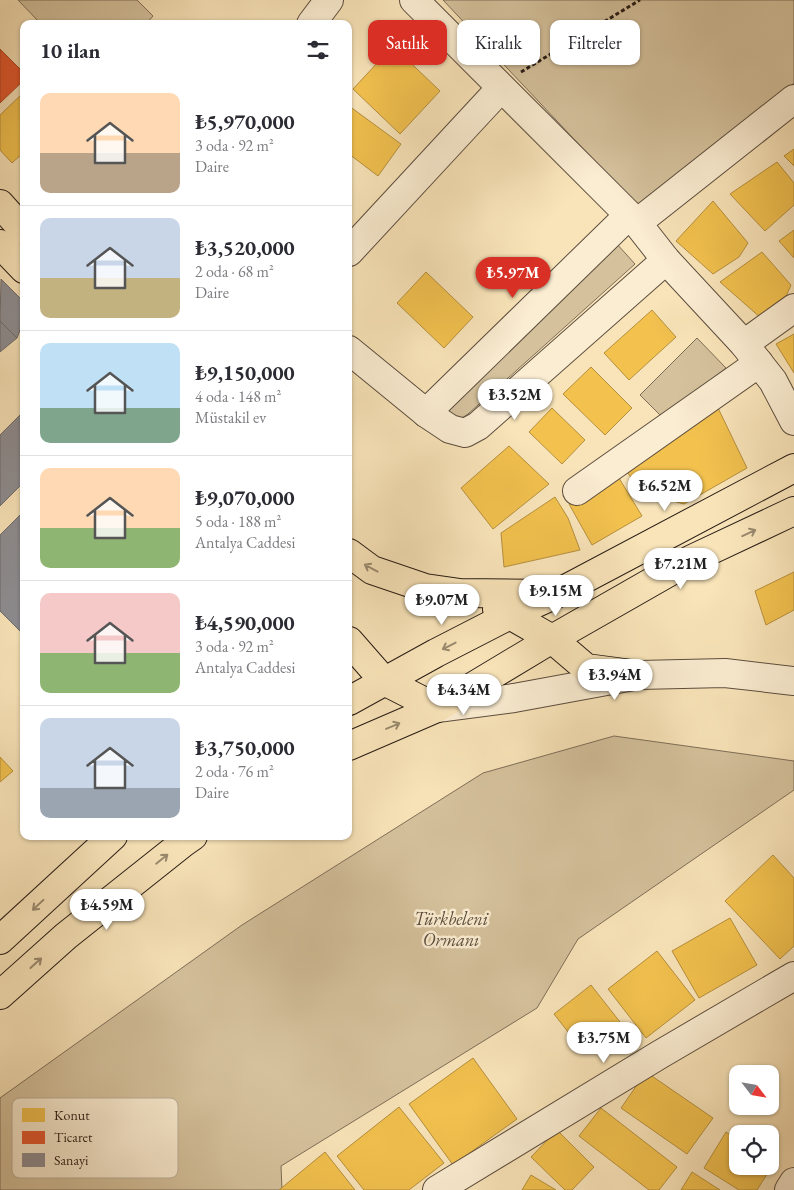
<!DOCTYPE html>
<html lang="tr">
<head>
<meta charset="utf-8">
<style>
  body { margin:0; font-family:"EB Garamond",serif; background:#f2f2f3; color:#2b2b33; height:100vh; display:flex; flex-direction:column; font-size:19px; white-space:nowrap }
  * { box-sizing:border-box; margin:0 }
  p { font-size:16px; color:#7c7c81 }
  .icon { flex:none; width:28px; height:28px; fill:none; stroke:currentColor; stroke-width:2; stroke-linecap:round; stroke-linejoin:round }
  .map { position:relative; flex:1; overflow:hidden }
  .panel { position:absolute; left:20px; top:20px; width:332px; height:820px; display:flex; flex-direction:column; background:#fff; border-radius:10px; box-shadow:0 1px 4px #0004 }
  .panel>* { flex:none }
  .banner { position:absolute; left:368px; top:20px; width:351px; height:45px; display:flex; gap:10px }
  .needle { width:32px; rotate:121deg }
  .controls { position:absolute; left:729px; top:1065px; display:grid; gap:10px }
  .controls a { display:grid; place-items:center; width:50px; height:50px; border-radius:10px; background:#fff; box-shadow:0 1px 4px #0004; font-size:25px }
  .price { position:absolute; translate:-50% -42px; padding:0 11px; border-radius:18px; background:#fff; color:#222; font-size:16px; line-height:32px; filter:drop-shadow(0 1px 2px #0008) }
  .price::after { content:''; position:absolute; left:50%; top:30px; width:15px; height:11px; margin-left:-8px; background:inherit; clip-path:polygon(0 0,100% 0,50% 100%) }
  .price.on { background:#d93025; color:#fff }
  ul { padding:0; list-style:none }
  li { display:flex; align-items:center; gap:15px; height:125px; padding:0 20px }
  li+li { border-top:1px solid #e1e1e2 }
  li span { display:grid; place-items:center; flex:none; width:140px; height:100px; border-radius:10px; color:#555 }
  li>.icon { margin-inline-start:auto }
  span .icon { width:60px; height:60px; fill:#fffc; stroke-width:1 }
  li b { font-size:21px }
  h2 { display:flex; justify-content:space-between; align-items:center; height:60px; padding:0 20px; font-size:21px }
  .chip { padding:0 18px; border-radius:10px; background:#fff; box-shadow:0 1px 4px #0004; font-size:18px; line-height:45px }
  .chip.on { background:#d93025; color:#fff }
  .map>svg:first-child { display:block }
  .green { fill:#d5c29d; stroke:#7e6e59 }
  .homes { fill:#f2c14e; stroke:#b58f3d }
  .shops { fill:#e4572e; stroke:#ab4526 }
  .industry { fill:#8d8d92; stroke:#6e6b6c }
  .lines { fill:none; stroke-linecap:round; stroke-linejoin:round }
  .minor-casing { stroke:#5c4d3e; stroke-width:30 }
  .major-casing { stroke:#271b15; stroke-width:30 }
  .path { stroke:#271b15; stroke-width:3; stroke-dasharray:4 2.5; stroke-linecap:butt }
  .minor { stroke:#fbedd2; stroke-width:28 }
  .major { stroke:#f9e4b9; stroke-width:28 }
  .oneway { stroke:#9a8a6f }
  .labels { text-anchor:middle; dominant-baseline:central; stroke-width:5; stroke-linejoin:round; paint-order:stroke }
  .park-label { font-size:18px; font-style:italic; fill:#5b4d3e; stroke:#fbedd2 }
  .key { fill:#fbedd2; stroke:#bbae99; stroke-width:1 }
  .key-label { font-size:14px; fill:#271b15 }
</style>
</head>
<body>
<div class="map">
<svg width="794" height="1190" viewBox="0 0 794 1190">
  <rect width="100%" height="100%" fill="#f9e4b9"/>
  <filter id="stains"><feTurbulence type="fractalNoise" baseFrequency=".004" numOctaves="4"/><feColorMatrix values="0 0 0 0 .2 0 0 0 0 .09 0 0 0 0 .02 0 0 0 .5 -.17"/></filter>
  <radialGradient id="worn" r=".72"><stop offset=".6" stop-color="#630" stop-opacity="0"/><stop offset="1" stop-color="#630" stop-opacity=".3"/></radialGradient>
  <g class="green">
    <path d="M18,0H137L153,16L146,24H41Z"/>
    <path d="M443,0H794V83L766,108L637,206Z"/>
    <path d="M616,243L635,264L468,414L456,422L440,413Z"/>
    <path d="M697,338L726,368L663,418L640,395Z"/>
    <path d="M614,736L794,761V790L578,939L537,1008L281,1166L282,1190H0V1098L242,925L483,773Z"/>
  </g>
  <g class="homes">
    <path d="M393,46L440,91L400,134L353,89Z"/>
    <path d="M24,92V152L12,163L0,150V115Z"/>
    <path d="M349,106L401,144L378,176L349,154Z"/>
    <path d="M794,149V166L784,156Z"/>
    <path d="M777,162L794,183V205L765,231L730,194Z"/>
    <path d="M713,201L748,243L739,257L713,274L676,241Z"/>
    <path d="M794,230V258L779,241Z"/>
    <path d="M762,252L791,285L784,301L762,319L720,282Z"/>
    <path d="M426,272L473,317L444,348L397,303Z"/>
    <path d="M652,310L676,337L629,380L604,353Z"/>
    <path d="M794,334V373L776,344Z"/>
    <path d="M591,367L632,408L605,435L563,394Z"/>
    <path d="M552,408L585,440L562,464L529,432Z"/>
    <path d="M718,408L747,468L684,504L643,493L627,472Z"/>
    <path d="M509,446L549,484L493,529L461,488Z"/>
    <path d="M616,473L642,516L592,545L569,504Z"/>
    <path d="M555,497L568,518L580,550L504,567L501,533Z"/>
    <path d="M794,572V610L766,625L755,591Z"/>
    <path d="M0,757L13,771L0,782Z"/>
    <path d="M773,855L794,878V946L780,959L725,901Z"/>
    <path d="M730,918L757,965L699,998L672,951Z"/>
    <path d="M657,951L695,1000L646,1038L608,989Z"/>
    <path d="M591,985L620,1022L583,1051L554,1014Z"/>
    <path d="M473,1058L517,1119L453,1165L409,1104Z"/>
    <path d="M646,1072L713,1118L687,1154L621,1108Z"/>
    <path d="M399,1107L444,1163L409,1190H364L337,1156Z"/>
    <path d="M601,1108L677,1167L659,1190H649L579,1136Z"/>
    <path d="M557,1130L594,1167L572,1190H565L531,1157Z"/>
    <path d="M726,1132L738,1140V1166H770V1160L774,1163L757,1190H739L704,1168Z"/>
    <path d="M325,1152L355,1190H279Z"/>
    <path d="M692,1172L720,1190H681Z"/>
    <path d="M531,1175L556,1190H522Z"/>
  </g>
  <path class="shops" d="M0,49L24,73V80L0,103Z"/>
  <g class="industry">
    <path d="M1,279L24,302V320L17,338L0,321Z"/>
    <path d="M0,321L17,338L0,352Z"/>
    <path d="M24,411V482L0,506V435Z"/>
    <path d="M24,511V635L0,611V535Z"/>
  </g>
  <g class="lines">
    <defs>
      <g id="minor">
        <path d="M414,0L637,223L666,260L744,344L773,381L794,421"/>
        <path d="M311,24L329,0"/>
        <path d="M637,223L794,99"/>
        <path d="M349,252L501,88"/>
        <path d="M744,344L794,308"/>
        <path d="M349,350L426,413L450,429L465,433L478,426L666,260"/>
        <path d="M426,413L629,215"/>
        <path d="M577,491L759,363"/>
        <path d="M437,708L514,698L639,675L725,673L794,681"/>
        <path d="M437,1190L659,1055L794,976"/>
        <path d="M789,1190L794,1182"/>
      </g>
      <g id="major">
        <path d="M0,204L24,231"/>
        <path d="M0,244L24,269"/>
        <path d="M349,553L372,570L425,588L460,593L547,594"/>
        <path d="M497,609L510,615L552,639L586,668L639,675"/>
        <path d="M349,641L384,681L437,708"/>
        <path d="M349,701L436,653L510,615L556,594L794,468"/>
        <path d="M349,746L437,708L552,639L692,559L794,511"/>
        <path d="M0,940L113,836"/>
        <path d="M0,995L66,936L183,843L193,836"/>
      </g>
    </defs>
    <use href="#minor" class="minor-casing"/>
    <use href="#major" class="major-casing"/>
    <path class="path" d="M521,72L640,0"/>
    <use href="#minor" class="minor"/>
    <use href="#major" class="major"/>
  </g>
  <defs><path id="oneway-shaft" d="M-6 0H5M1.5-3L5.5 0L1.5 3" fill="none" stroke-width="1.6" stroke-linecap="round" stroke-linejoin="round" transform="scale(1.25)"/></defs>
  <g class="oneway">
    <use href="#oneway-shaft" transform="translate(749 533) rotate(-25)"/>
    <use href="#oneway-shaft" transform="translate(371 568) rotate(-152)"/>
    <use href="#oneway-shaft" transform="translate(449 646) rotate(153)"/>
    <use href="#oneway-shaft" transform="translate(393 726) rotate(-23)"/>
    <use href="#oneway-shaft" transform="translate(162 859) rotate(-39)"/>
    <use href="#oneway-shaft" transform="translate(38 905) rotate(137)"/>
    <use href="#oneway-shaft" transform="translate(36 963) rotate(-42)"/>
  </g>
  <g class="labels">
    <g class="park-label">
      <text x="451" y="918">Türkbeleni<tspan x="451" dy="21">Ormanı</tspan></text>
    </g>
  </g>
  <rect x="12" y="1098" width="166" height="80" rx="8" class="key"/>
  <rect x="22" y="1108" width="23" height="14" fill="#f2c14e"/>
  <rect x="22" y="1131" width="23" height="13" fill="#e4572e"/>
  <rect x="22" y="1153" width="23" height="14" fill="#8d8d92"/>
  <g class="key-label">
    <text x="54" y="1120">Konut</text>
    <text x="54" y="1142">Ticaret</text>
    <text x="54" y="1165">Sanayi</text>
  </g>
  <rect width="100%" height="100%" filter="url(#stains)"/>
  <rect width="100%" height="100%" fill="url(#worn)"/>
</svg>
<div class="controls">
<a><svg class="needle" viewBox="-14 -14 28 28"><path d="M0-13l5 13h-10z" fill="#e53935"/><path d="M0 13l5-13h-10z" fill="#7c7c81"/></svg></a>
<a><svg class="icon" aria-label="locate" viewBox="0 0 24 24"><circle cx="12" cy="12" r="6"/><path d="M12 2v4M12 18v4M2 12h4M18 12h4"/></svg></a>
</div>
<b class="price on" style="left:513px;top:299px">₺5.97M</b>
<b class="price" style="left:515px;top:421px">₺3.52M</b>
<b class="price" style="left:665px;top:512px">₺6.52M</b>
<b class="price" style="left:681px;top:590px">₺7.21M</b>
<b class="price" style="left:556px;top:617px">₺9.15M</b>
<b class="price" style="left:442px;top:626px">₺9.07M</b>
<b class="price" style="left:615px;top:701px">₺3.94M</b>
<b class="price" style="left:464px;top:716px">₺4.34M</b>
<b class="price" style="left:107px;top:931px">₺4.59M</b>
<b class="price" style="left:604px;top:1064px">₺3.75M</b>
<div class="banner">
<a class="chip on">Satılık</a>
<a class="chip">Kiralık</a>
<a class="chip">Filtreler</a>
</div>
<section class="panel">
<h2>10 ilan<svg class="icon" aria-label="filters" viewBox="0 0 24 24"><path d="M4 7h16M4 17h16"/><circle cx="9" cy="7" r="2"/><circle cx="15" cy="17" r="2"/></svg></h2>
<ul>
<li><span style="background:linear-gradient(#ffd9b3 60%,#b9a48a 0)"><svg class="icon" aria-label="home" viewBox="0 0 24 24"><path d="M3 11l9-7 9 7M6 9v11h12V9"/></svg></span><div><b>₺5,970,000</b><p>3 oda · 92 m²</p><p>Daire</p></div></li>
<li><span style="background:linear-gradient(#c9d6e8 60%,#c2b280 0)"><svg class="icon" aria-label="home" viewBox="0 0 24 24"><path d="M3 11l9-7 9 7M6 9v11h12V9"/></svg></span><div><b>₺3,520,000</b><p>2 oda · 68 m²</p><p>Daire</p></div></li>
<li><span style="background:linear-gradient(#bfe0f5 65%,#7fa58c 0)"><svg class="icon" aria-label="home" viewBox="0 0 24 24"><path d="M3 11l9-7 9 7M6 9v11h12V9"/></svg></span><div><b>₺9,150,000</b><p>4 oda · 148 m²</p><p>Müstakil ev</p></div></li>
<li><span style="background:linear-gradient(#ffd9b3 60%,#8fb573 0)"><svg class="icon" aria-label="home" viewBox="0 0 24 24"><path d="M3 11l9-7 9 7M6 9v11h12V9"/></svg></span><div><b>₺9,070,000</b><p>5 oda · 188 m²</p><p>Antalya Caddesi</p></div></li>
<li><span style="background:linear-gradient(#f6c9c9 60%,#8fb573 0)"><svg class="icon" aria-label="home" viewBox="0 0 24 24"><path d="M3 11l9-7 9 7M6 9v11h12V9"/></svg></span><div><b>₺4,590,000</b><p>3 oda · 92 m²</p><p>Antalya Caddesi</p></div></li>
<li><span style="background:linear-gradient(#c9d6e8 70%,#9aa5b1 0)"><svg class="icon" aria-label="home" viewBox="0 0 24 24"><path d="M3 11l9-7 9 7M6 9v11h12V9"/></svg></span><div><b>₺3,750,000</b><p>2 oda · 76 m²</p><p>Daire</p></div></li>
</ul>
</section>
</div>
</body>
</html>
